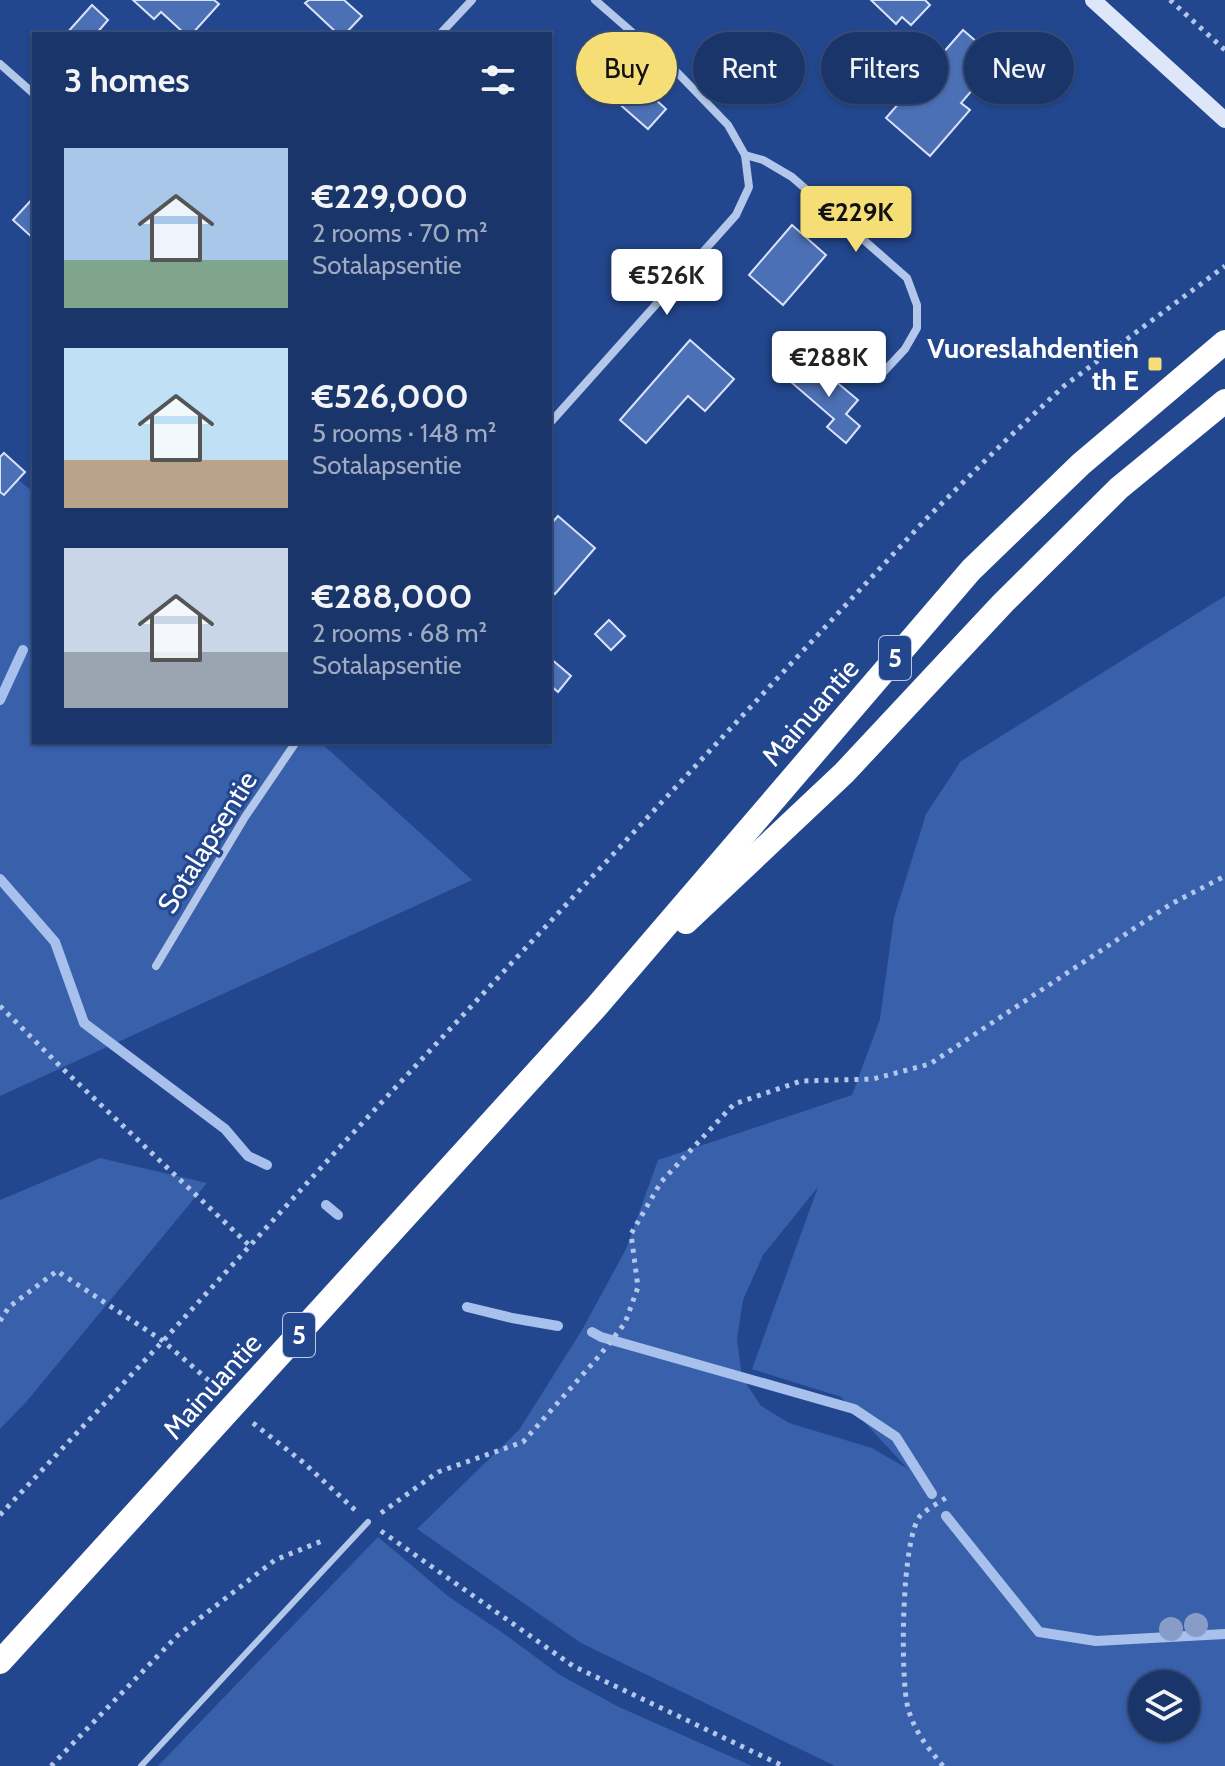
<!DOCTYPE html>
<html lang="en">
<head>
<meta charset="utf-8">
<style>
  body { margin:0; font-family:Cabin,sans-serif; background:#233d70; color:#f1f3f6; height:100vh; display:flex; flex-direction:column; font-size:30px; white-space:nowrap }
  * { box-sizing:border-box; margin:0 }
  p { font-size:26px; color:#9fabc1 }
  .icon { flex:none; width:44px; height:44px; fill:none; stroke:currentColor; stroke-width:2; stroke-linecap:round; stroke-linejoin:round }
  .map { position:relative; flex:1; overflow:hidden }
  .side { position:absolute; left:32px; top:32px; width:520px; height:712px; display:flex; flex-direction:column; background:#1a356a; border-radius:0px; box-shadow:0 2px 6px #0004,0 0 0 2px #38507e }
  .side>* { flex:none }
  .banner { position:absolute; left:576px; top:32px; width:528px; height:72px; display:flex; gap:16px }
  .controls { position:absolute; left:1128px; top:1670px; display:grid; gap:16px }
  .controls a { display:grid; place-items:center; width:72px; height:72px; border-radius:50%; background:#1a356a; box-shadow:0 2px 6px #0004,0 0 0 2px #38507e; font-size:40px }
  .price { position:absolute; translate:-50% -68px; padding:0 18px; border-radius:8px; background:#fff; color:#222; font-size:26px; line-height:52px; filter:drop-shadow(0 2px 4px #0008) }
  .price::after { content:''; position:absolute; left:50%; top:48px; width:24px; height:18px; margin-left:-12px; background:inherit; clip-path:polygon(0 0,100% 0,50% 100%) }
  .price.selected { background:#f6de76; color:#111 }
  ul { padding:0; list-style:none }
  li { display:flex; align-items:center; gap:24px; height:200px; padding:0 32px }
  li span { display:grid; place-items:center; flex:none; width:224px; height:160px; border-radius:0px; color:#555 }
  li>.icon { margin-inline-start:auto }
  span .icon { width:96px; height:96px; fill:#fffc; stroke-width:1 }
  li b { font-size:34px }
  h2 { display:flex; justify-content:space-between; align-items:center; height:96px; padding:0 32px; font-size:34px }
  .chip { padding:0 28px; border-radius:36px; background:#1a356a; box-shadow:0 2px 6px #0004,0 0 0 2px #38507e; font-size:28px; line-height:72px }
  .chip.selected { background:#f6de76; color:#111 }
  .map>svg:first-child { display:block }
  .green { fill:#3860ab; fill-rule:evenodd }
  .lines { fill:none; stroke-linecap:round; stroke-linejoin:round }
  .stream { stroke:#a7c0ec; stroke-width:10 }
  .building { fill:#4c70b5; stroke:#d8e3f8; stroke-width:2 }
  .path { stroke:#b3c7eb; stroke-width:5; stroke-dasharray:4 6; stroke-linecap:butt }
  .lane { stroke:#b3c7eb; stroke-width:6 }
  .street { stroke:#b3c7eb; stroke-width:8 }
  .secondary { stroke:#dee7f9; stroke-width:16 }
  .highway { stroke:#fff; stroke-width:24 }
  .tree { fill:#879dc8 }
  .poi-dot { fill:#f6de76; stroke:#23478e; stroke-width:3 }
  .labels { text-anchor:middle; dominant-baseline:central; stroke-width:6; stroke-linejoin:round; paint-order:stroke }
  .shield { fill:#23478e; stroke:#bdc8dd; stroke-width:2 }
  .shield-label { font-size:26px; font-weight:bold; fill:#fff }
  .poi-label { font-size:28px; font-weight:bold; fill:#fff; stroke:#23478e; text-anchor:end }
  .street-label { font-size:28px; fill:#fff; stroke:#23478e }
</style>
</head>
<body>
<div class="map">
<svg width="1225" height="1766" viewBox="0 0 1225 1766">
  <rect width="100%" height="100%" fill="#23478e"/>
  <g class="green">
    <path d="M0,464L34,493V742H320L472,880L0,1096Z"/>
    <path d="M1225,596V1766H835L581,1643L417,1529L519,1430L582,1330L626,1249L658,1160L852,1095L880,1019L894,917L926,814L961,761ZM818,1187L752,1369L841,1397L908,1469L872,1448L789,1423L761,1406L742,1377L737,1339L743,1300L763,1255ZM1142,1684H1186V1728H1142Z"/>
    <path d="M100,1158L207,1183L27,1401L0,1429V1200Z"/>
    <path d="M378,1537L449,1597L500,1631L560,1675L619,1707L752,1766H158Z"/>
  </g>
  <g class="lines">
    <g class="stream">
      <path d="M0,700L23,650"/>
      <path d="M0,879L55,942L84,1023L225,1129L248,1156L267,1165"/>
      <path d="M326,1205L338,1215"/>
      <path d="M467,1307L512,1318L558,1326"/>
      <path d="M592,1332L601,1337L854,1409L896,1437L932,1494"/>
      <path d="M946,1516L1039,1632L1096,1641L1225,1634"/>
    </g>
  </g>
  <g class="building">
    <path d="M133,0H214L219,4L192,34H185L161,12L154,19Z"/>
    <path d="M309,0H344L362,16L345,34H338L305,3Z"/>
    <path d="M871,0H925L930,5L911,25L902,17L896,24Z"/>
    <path d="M92,5L108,20L96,34H66Z"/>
    <path d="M963,30L998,60L961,103L970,110L930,156L886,118Z"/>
    <path d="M619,66L666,109L648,129L600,87Z"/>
    <path d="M34,197V239L13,220Z"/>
    <path d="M792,225L826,255L783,305L749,275Z"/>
    <path d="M690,340L734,379L705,411L688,396L646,443L620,420Z"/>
    <path d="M810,360L858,400L846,414L860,426L846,443L827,427L834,419L791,382Z"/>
    <path d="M4,453L25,472L4,495L0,492V457Z"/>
    <path d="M558,516L595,548L555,594L550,590V525Z"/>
    <path d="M609,620L625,636L611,650L595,634Z"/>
    <path d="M550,658L571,676L558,692L550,685Z"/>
  </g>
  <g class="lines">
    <g class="path">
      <path d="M1170,0L1225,50"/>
      <path d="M0,1006L64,1070L250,1246"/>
      <path d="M0,1321L9,1307L57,1271L163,1341L214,1385"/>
      <path d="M253,1423L304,1463L355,1510"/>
      <path d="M381,1513L438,1472L523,1442L600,1355L625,1323L638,1287L631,1234L661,1182L734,1104L801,1081L873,1079L930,1064L1171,904L1225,876"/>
      <path d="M0,1515L163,1341L339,1148L926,519L1004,442L1064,386L1225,266"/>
      <path d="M381,1531L573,1666L783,1766"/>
      <path d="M51,1766L178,1635L275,1560L322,1541"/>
      <path d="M943,1766C928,1748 914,1731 908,1708C900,1679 901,1535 921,1515C928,1508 939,1503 947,1497"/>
    </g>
    <path class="lane" d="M141,1766L368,1522"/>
    <g class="street">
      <path d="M440,34L472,0"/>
      <path d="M0,64L34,94"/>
      <path d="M745,155L763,160L792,177L907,278L917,305V328L905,349L878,378"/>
      <path d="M550,423L736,215L749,187L745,155L728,125L671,66L595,0"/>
      <path d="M156,966L245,817L296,742"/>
    </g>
    <path class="secondary" d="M1093,0L1225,120"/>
    <g class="highway">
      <path d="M686,922L844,773L1003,603L1119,488L1225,401"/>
      <path d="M0,1662L597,1006L971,570L1081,464L1225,342"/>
    </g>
  </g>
  <g class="tree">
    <circle cx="1196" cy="1625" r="12"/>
    <circle cx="1171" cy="1629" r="12"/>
  </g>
  <rect class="poi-dot" x="1147" y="356" width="16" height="16" rx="4"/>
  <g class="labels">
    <g class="shield">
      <rect x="879" y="636" width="32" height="44" rx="6"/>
      <rect x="283" y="1313" width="32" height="44" rx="6"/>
    </g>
    <g class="shield-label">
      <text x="895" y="658">5</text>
      <text x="299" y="1335">5</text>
    </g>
    <g class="poi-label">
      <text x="1139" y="348">Vuoreslahdentien<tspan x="1139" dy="32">th E</tspan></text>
    </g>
    <g class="street-label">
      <text transform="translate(810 712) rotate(-49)">Mainuantie</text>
      <text transform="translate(207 842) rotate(-58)">Sotalapsentie</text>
      <text transform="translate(212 1386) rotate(-48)">Mainuantie</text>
    </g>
  </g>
</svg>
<div class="controls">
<a><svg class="icon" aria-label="layers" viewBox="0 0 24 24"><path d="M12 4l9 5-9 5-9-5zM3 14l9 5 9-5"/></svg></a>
</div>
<b class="price selected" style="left:856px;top:254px">€229K</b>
<b class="price" style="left:667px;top:317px">€526K</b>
<b class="price" style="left:829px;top:399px">€288K</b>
<div class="banner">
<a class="chip selected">Buy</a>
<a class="chip">Rent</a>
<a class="chip">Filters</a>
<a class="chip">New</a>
</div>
<section class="side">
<h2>3 homes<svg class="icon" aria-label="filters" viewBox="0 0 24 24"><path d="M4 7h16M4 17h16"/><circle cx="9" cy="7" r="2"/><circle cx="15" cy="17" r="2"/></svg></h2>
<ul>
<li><span style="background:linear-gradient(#a9c7e8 70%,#7fa58c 0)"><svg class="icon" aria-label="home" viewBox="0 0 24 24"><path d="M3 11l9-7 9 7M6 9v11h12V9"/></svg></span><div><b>€229,000</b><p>2 rooms · 70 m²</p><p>Sotalapsentie</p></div></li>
<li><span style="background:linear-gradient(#bfe0f5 70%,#b9a48a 0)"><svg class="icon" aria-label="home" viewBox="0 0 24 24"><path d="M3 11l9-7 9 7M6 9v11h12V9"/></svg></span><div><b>€526,000</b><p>5 rooms · 148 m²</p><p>Sotalapsentie</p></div></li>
<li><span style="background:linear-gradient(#c9d6e8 65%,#9aa5b1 0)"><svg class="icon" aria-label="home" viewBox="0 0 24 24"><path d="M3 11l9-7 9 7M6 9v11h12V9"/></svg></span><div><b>€288,000</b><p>2 rooms · 68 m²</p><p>Sotalapsentie</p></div></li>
</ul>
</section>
</div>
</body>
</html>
